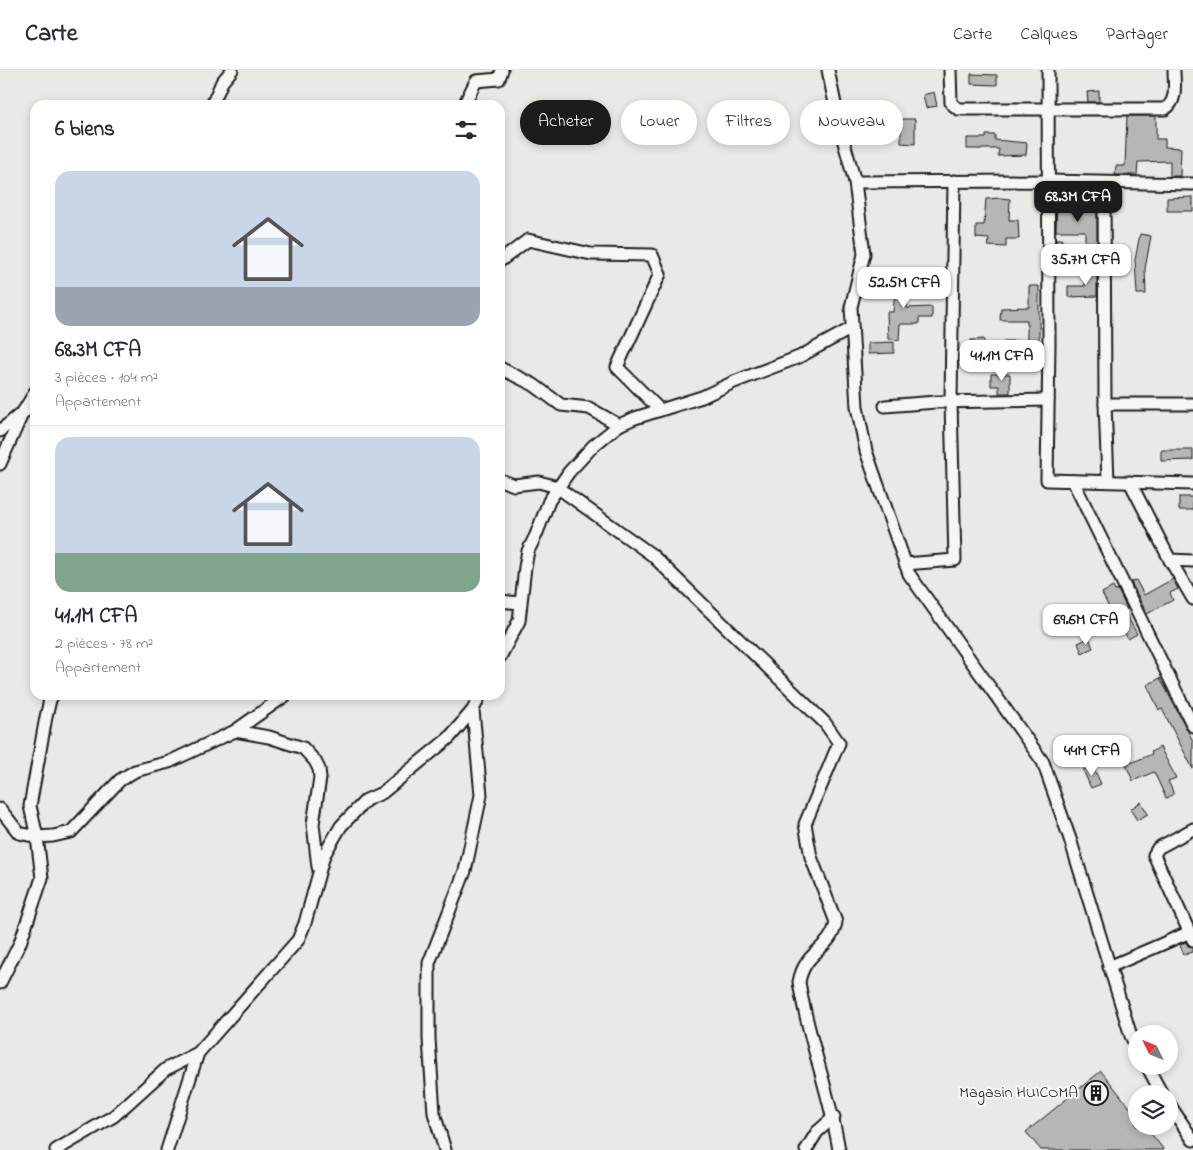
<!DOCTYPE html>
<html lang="fr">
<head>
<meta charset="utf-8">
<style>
  body { margin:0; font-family:"Indie Flower",sans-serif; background:#f7f7f7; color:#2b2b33; height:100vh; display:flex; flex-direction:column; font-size:19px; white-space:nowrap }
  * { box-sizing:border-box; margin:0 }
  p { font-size:16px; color:#7c7c81 }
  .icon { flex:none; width:28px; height:28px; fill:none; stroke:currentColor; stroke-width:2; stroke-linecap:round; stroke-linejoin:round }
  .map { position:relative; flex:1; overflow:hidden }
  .panel { position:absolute; left:30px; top:30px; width:475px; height:600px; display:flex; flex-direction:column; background:#fff; border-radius:15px; box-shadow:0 2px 8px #0003 }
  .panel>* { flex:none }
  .banner { position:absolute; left:520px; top:30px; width:475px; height:45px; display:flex; gap:10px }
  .needle { width:32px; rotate:313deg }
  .fabs { position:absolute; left:1128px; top:955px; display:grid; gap:10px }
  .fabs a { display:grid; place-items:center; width:50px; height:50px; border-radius:50%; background:#fff; box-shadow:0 2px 8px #0003; font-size:25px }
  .price { position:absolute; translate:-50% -42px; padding:0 11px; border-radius:10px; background:#fff; color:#222; font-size:16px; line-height:32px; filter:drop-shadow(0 1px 2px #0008) }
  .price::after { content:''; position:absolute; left:50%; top:30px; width:15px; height:11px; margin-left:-8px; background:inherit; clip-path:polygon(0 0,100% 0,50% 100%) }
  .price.active { background:#1c1c1c; color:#fff }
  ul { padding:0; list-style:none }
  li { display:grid; align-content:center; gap:10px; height:265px; padding:0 25px }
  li+li { border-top:1px solid #e1e1e2 }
  li span { display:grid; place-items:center; height:155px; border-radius:15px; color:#555 }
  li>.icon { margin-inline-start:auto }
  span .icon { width:90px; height:90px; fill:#fffc; stroke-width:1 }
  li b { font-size:21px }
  h2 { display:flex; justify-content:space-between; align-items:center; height:60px; padding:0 25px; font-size:21px }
  .pill { padding:0 18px; border-radius:22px; background:#fff; box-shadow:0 2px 8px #0003; font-size:18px; line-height:45px }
  .pill.active { background:#1c1c1c; color:#fff }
  header { display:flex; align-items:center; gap:30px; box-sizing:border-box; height:70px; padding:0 25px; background:#fff; border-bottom:1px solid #e1e1e2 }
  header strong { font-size:24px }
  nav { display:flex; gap:28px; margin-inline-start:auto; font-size:18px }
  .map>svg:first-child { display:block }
  .building { fill:#b6b6b3; stroke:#1c1c1c }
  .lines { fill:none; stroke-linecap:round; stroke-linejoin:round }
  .minor-casing { stroke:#1c1c1c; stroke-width:15 }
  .minor { stroke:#f6f6f2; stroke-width:11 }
  .labels { text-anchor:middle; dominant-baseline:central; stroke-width:4.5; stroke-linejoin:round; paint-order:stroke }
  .poi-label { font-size:16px; fill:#1c1c1c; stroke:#f6f6f2; text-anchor:end }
</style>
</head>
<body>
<header>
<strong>Carte</strong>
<nav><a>Carte</a><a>Calques</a><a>Partager</a></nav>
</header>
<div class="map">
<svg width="1193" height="1080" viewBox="0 0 1193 1080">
  <rect width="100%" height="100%" fill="#e9e9e5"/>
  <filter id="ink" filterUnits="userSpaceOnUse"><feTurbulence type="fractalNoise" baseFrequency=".02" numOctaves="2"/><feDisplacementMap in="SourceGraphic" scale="10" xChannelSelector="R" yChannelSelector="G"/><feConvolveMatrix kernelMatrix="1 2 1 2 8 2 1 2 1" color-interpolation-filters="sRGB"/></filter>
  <g filter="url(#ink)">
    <g class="building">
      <path d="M971,4L997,5V15L971,14Z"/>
      <path d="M1099,21V32H1088L1087,22Z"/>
      <path d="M934,22L937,36L926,38L923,25Z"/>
      <path d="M1127,46H1156V69H1165V77L1181,78L1180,106H1170V91L1138,92L1137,105H1115L1116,96H1125Z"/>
      <path d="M901,49H915V74L901,73Z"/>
      <path d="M986,65H995V70L1027,73L1026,85L998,86L999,79H967V68H986Z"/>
      <path d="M1193,127V141H1167V128Z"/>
      <path d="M1000,128L1010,129L1009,150H1018L1019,169H1006V177L988,176L989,169L976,168V155H984L986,129Z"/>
      <path d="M1057,129H1069V141H1097V179H1085V161H1056Z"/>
      <path d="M1140,164L1151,166L1145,199L1146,224H1137L1135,190Z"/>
      <path d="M1056,169H1062L1061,180H1056Z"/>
      <path d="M1085,200H1097V226L1068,227V216H1085Z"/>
      <path d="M897,202H908L907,238L932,237V248H919V254H900L899,270L888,269L887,242H893Z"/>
      <path d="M1029,216H1039V289H1028V285L1003,284L1004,271H1027V250H1000L1001,238L1029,237Z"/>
      <path d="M984,269V281H972L971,270Z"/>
      <path d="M894,272V283L868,284V273Z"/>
      <path d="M991,304H1010V323H999V316H991Z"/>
      <path d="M1161,380H1193V390L1161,391Z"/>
      <rect x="1179" y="427" width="14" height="13"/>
      <path d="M1173,509L1178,519L1170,523L1173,530L1147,544L1131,512L1136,510L1144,525Z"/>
      <path d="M1113,517L1115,521L1118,520L1127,539L1124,540L1137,564L1128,569L1115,545L1113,546L1102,523Z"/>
      <path d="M1089,568L1093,578L1082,583L1078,573Z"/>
      <path d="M1160,608L1193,671V699L1162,639L1159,640L1147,615Z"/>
      <path d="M1073,670L1083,691L1072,696L1063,674Z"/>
      <path d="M1160,677L1176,708L1168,711L1174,724L1166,728L1154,702L1133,711L1126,695L1152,684L1151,682Z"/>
      <path d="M1093,696L1101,714L1091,718L1083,700Z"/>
      <path d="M1141,732L1148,744L1137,750L1130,739Z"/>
      <path d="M1186,872L1188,876L1193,877V882L1184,885L1180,875Z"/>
      <path d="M1101,1001L1136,1045V1056H1145L1164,1080H1041L1026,1062Z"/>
    </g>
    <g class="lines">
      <defs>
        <g id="minor">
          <path d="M828,0L840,58L855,112L864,184L851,237L857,337L866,381L909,504L1043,692L1070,769L1131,966L1136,976"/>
          <path d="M950,0L951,33L958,39H1165C1178,31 1174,13 1174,0"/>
          <path d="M1048,0L1049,274L1047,410L1193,414"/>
          <path d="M212,35L222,12L232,0"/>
          <path d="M464,35L476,11L499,9L502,0"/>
          <path d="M855,112L1048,111L1193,114"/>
          <path d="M1104,113L1105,334L1108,411"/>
          <path d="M500,191L528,170L591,184L652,185L660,204L617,297L660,340"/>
          <path d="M500,298L534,315L561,335L589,338L619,355"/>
          <path d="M1105,334H1193"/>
          <path d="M885,336L936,332L1048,330"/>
          <path d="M0,361L23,342L35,338"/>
          <path d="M0,394L23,342L35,322"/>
          <path d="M500,410L514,415L539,412L557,417L652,485L825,653L839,673L805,754L811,787L836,852C831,881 805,879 799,912C808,969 830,1023 839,1080"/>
          <path d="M1073,411L1193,656"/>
          <path d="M1130,412L1170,490L1193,529"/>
          <path d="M1170,490L1193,491"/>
          <path d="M905,494L955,490L951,332L954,111"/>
          <path d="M500,531L520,533"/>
          <path d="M500,587L519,551L525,497L528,481L536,465L549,431L569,402L593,376L619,355L635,348L702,327L734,312L799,287L852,258"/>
          <path d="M235,661L269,667L303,678L315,691L319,699L320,708L313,754L318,797"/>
          <path d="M0,739L19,763L37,767L53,766L71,762L120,710L135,701L169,692L235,661L286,625"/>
          <path d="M1193,759L1158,778L1154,785L1193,870"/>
          <path d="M1109,897L1190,862"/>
          <path d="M0,913L20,873L42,808L37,767L30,736L46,647L50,630L53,625"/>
          <path d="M1147,996L1162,1024"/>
          <path d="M1169,1034L1193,1070"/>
          <path d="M56,1080L114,1046L166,999L198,983L298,870L305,853L324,785L341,756L366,730L382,723L449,668L473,640L480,625"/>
          <path d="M167,1080L198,983"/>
          <path d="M445,1080L434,1043L429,969V893L465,801L481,725L473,640"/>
          <path d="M806,1080L817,1062L834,1047"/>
        </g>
      </defs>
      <use href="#minor" class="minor-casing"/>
      <use href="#minor" class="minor"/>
    </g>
  </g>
  <defs>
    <symbol id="building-ring" viewBox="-11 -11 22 22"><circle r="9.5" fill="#f6f6f2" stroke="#1c1c1c" stroke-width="1.5"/><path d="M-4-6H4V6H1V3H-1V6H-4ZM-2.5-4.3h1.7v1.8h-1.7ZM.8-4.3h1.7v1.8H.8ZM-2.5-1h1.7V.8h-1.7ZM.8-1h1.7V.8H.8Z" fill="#1c1c1c"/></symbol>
  </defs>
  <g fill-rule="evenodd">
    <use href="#building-ring" x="1082" y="1009" width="28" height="28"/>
  </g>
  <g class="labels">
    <g class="poi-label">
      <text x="1078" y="1023">Magasin HUICOMA</text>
    </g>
  </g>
</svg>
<div class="fabs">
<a><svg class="needle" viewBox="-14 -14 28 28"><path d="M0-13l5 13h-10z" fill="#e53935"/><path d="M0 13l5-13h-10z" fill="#7c7c81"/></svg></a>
<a><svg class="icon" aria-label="layers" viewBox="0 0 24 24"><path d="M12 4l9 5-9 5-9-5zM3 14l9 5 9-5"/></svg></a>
</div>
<b class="price active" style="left:1078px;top:153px">68.3M CFA</b>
<b class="price" style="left:1086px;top:216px">35.7M CFA</b>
<b class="price" style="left:904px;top:239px">52.5M CFA</b>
<b class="price" style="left:1002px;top:312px">41.1M CFA</b>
<b class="price" style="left:1086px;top:576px">69.6M CFA</b>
<b class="price" style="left:1092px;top:707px">44M CFA</b>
<div class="banner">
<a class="pill active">Acheter</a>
<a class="pill">Louer</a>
<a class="pill">Filtres</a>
<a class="pill">Nouveau</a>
</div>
<section class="panel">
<h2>6 biens<svg class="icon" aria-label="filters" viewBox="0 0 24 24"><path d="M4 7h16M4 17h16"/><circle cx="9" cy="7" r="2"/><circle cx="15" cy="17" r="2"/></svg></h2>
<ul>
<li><span style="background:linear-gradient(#c9d6e8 75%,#9aa5b1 0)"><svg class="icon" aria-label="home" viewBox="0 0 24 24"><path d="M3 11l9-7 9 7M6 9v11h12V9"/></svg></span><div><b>68.3M CFA</b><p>3 pièces · 104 m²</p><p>Appartement</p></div></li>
<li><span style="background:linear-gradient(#c9d6e8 75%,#7fa58c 0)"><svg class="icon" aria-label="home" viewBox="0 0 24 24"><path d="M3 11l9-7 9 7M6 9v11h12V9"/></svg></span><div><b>41.1M CFA</b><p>2 pièces · 78 m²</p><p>Appartement</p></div></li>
</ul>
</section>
</div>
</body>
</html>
